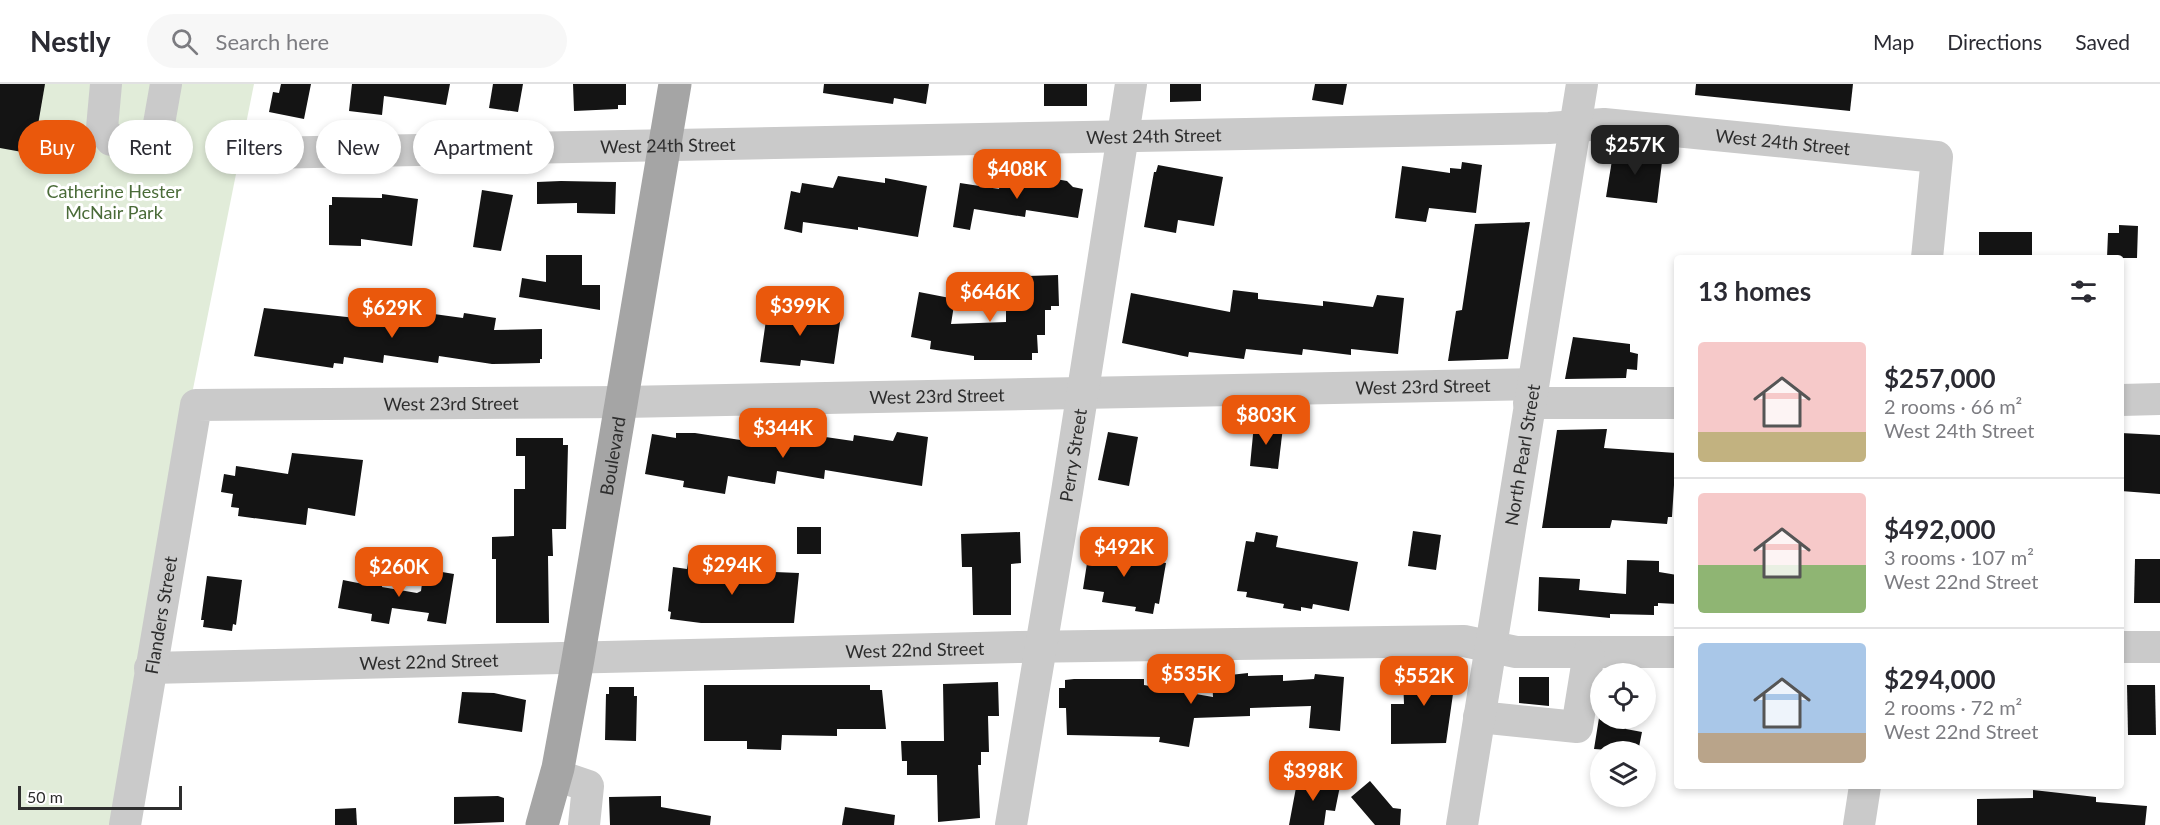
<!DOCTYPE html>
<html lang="en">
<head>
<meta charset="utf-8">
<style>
  body { margin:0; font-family:Lato,sans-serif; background:#f7f7f7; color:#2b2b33; height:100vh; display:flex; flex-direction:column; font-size:22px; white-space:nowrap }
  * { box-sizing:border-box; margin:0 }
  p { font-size:20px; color:#7c7c81 }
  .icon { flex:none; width:33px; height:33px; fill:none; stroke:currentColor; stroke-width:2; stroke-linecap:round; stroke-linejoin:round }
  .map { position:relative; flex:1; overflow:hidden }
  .sheet { position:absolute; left:1674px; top:171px; width:450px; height:534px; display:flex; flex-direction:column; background:#fff; border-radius:6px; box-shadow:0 3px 9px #0003 }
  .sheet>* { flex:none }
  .guide { position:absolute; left:18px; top:36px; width:570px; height:54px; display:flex; gap:12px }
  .controls { position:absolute; left:1590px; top:579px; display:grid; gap:12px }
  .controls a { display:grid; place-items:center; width:66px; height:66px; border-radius:50%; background:#fff; box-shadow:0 3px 9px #0003; font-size:30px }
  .scale { position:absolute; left:18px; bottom:15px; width:164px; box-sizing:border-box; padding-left:6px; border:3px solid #2d2d2d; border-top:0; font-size:16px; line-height:21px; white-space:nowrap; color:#2d2d2d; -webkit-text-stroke:4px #fff; paint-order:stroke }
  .price { position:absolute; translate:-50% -51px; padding:0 14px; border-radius:12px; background:#ea580c; color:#fff; font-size:20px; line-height:39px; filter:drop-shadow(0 2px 3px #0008) }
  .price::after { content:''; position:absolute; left:50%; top:36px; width:18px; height:14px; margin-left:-9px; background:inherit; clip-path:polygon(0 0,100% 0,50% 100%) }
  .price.current { background:#222; color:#fff }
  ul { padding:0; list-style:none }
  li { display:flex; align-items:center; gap:18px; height:150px; padding:0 24px }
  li+li { border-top:2px solid #e1e1e2 }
  li span { display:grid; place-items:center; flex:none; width:168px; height:120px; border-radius:6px; color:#555 }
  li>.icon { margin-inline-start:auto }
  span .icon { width:72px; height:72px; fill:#fffc; stroke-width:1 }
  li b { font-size:26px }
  h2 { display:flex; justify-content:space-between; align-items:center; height:72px; padding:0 24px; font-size:26px }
  .pill { padding:0 21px; border-radius:27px; background:#fff; box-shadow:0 3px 9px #0003; font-size:21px; line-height:54px }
  .pill.current { background:#ea580c; color:#fff }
  header { display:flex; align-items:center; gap:36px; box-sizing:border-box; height:84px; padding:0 30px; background:#fff; border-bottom:2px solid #e1e1e2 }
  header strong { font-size:28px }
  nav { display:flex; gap:33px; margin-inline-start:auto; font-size:21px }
  .search { width:420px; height:54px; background:#f7f7f7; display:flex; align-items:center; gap:15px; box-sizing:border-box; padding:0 21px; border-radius:33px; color:#7c7c81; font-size:22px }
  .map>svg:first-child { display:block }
  .green { fill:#e1ecd9 }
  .building { fill:#141414 }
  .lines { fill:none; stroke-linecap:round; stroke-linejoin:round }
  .minor { stroke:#cacaca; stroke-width:32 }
  .major { stroke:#a5a5a5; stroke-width:33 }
  .labels { text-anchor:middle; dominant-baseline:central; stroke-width:6; stroke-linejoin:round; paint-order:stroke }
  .street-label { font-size:18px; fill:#2d2d2d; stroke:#fff }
  .park-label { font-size:18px; fill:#4a6b38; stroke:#fff }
</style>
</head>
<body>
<header>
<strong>Nestly</strong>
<div class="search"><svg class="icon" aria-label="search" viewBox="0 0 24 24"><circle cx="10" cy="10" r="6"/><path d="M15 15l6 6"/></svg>Search here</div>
<nav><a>Map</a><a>Directions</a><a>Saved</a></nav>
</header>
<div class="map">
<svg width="2160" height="741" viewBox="0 0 2160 741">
  <rect width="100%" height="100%" fill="#fff"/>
  <path class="green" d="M0,0H254L192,310L117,741H0Z"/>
  <g class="building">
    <path d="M0,0H45L33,70L0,64Z"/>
    <path d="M281,0H311L304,35L269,28L273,8L279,9Z"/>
    <path d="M352,0H450L446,21L384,12L382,31L349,27Z"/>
    <path d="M493,0H523L518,28L489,24Z"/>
    <path d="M573,0H626V21H618V25L574,27Z"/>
    <path d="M824,0H929L926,20L894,14L893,20L823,9Z"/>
    <rect x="1044" y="0" width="43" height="22"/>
    <path d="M1170,0H1201V17L1170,18Z"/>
    <path d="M1315,0H1347L1343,21L1312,16Z"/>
    <path d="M1696,0H1853L1850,27L1695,11Z"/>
    <path d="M1618,65L1663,70L1657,119L1606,113L1613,70Z"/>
    <path d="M1462,78L1482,81L1476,129L1429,124L1426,138L1395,134L1402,82L1450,89V84L1461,85Z"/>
    <path d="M1158,81L1223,93L1214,142L1178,136L1176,149L1144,143L1154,88H1156Z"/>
    <path d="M838,92L885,99V94L927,102L918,153L858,143V146L803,138L802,149L784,145L791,107L800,109L802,99L833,104Z"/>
    <path d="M1001,94L1049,102L1050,94L1067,97L1073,103L1083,105L1078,134L1026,126L1025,133L974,125L970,146L953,143L960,99L999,105Z"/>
    <path d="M561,97L616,98L615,130L577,129V119L537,120V98Z"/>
    <path d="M482,106L513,111L501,167L473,163Z"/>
    <path d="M382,110L418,115L412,162L361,155V162L329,161V121H332V113L382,114Z"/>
    <path d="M1530,138L1508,275L1448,277L1456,227L1462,226L1475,140Z"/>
    <path d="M2119,141L2138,142L2137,174H2107L2108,149H2119Z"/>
    <rect x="1979" y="148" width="53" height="26"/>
    <path d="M546,171H582V201H600V226L519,213L522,194L546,198Z"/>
    <path d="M1058,191L1059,222H1051V226H1045V251H1037L1038,269H1032V276H974V272L930,265L931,257L911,253L919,208L955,215L951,240L1006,238V204H1016V199H1028V192Z"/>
    <path d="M1233,206L1258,209V215L1323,222V217L1373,223L1377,211L1404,214L1398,270L1351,265V271L1303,265L1302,271L1246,265L1244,275L1189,268L1188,273L1122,259L1131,209L1230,228Z"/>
    <path d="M771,222L841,232L834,280L801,276L800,282L760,278L767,229L770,230Z"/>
    <path d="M264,224L356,234L357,226L411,234L412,227L463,234L464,229L496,234L494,246L542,245V275H540V279L492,280L439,272L438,279L384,271L383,279L344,273L343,280L334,279L333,284L254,272Z"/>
    <path d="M1573,253L1630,260V268L1638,270L1637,286L1627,285L1626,294L1565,295Z"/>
    <path d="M1254,340L1283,343L1278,385L1250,382Z"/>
    <path d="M1607,345L1604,364L1676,369L1672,433H1668L1667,440L1612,436L1610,444H1542L1557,346Z"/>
    <path d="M897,348L928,353L922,402L825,386L824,395L777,387L775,400L728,392L725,410L683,403L684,397L645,390L652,350L676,354V349H695L747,357L752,356L753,350L797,357L798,349L853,357L854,351L893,357Z"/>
    <path d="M1108,348L1138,353L1129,402L1098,396Z"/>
    <path d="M2121,349L2160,351V410L2121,407Z"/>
    <path d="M516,354H563V361H568L566,445H552L553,472H548L549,539H496V475H492V453L514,452V405H525V372H516Z"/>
    <path d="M292,369L363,376L355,432L308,424L306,441L238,432L239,424L231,423L233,410L221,408L224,390L235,392L236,382L288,390Z"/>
    <rect x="797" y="443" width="24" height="27"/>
    <path d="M1413,447L1441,451L1436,486L1408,482Z"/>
    <path d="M1020,448L1021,479L1011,480V531H973L972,483H962L961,450Z"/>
    <path d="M1256,448L1278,452L1276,463L1358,478L1349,527L1313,520L1312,525L1301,523V527L1283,524L1284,520L1246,513L1247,508L1237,507L1246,457L1254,458Z"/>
    <path d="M1090,460L1125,466L1124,471L1166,479L1159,520L1155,519L1153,530L1135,527L1136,523L1102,518L1104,508L1083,505Z"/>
    <path d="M2135,475H2160V519H2134Z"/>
    <path d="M1627,476L1659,477V488L1677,491V520L1658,519V522H1654V531L1610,530V534L1538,527L1539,493L1580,495L1579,506L1626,510Z"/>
    <path d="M688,479L704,480V485L799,489L794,539H701L670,535L671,528L668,527L673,483L687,485Z"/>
    <path d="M424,485L454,490L446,540L427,537L429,529L392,524L389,540L371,537L372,530L338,524L343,496L363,500L365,492L383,495L382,503L417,509L421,507Z"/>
    <path d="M207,492L242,496L236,541L233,540L232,547L203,543L204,536H201Z"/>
    <path d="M1457,582L1446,659L1391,660V620H1404L1403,593H1412L1411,583Z"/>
    <path d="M1248,589V592L1283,591V597L1314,595L1315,590L1344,593L1340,647L1309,644L1311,622L1250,624V632L1194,634L1189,663L1159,658L1160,653L1067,651L1066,624H1059V604H1065V596L1074,595H1144V601L1213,613L1212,593Z"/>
    <path d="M1519,593H1549V622L1519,619Z"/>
    <path d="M998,598L999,632H988L989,668H981V681H978L980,734L938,738L937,691H907V677H902L901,657H944L943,600Z"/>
    <path d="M704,601H870V606H882L886,645H837V652L782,651L781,666L747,665V657H704Z"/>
    <path d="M2127,601H2155L2156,651H2128Z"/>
    <path d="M609,603H634V612H637L636,657L605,656L606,610H609Z"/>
    <path d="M462,608L494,609L526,616L522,648L458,639Z"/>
    <path d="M1599,634H1628L1626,645L1642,648L1638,668L1594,665Z"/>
    <path d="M1298,693L1340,702L1335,727L1326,726L1324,741H1289Z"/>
    <path d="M1370,697L1393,724L1401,725L1400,741H1375L1351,713Z"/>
    <path d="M2033,706L2096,713V718L2147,722L2145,741H1977V715L2033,714Z"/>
    <path d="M498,712L504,714V738L454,740V713Z"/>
    <path d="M661,712V723L711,732L710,741H610L609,713Z"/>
    <path d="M845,723L895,731L894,741H842Z"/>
    <path d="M356,724L357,741H335V725Z"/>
  </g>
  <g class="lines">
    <g class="minor">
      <path d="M106,0L102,44L111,56L139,60L157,51L166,0"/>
      <path id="s1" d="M262,69L1549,44L1604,40L1937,73L1927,174"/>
      <path d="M2121,316L2160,315"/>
      <path d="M1529,319H1677"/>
      <path d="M2121,563H2160"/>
      <path id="s2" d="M150,584L1019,563L1464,557L1516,568H1677"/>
      <path d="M1479,633L1577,643L1589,569"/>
      <path d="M556,691L588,702L584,741"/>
      <path id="s3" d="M125,741L196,321L623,318L1533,300"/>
      <path id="s4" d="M1011,741L1067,408L1131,0"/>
      <path id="s5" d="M1462,741L1582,0"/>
      <path d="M1859,741L1865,702"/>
    </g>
    <path class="major" id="s6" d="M542,741L558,684L578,575L675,0"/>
  </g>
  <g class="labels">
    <g class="street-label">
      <text stroke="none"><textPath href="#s1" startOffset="892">West 24th Street</textPath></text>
      <text stroke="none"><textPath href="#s1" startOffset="1522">West 24th Street</textPath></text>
      <text stroke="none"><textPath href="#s1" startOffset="406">West 24th Street</textPath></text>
      <text stroke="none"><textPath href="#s3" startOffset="1653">West 23rd Street</textPath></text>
      <text stroke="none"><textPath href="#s3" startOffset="1167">West 23rd Street</textPath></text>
      <text stroke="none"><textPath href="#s3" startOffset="681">West 23rd Street</textPath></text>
      <text stroke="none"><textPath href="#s5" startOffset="375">North Pearl Street</textPath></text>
      <text stroke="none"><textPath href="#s4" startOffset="375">Perry Street</textPath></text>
      <text stroke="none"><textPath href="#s6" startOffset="376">Boulevard</textPath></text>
      <text stroke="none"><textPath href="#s3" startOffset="213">Flanders Street</textPath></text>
      <text stroke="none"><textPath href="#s2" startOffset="765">West 22nd Street</textPath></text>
      <text stroke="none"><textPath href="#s2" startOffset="279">West 22nd Street</textPath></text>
    </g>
    <g class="park-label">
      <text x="114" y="107">Catherine Hester<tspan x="114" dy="21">McNair Park</tspan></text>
    </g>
  </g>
</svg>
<div class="controls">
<a><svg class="icon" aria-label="locate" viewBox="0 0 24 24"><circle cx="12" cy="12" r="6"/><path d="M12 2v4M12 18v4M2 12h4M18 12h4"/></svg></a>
<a><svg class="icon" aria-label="layers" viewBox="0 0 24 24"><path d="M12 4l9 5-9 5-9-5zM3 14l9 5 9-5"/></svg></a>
</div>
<div class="scale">50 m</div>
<b class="price current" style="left:1635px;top:92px">$257K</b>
<b class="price" style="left:1017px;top:116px">$408K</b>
<b class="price" style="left:990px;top:239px">$646K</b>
<b class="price" style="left:800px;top:253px">$399K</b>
<b class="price" style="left:392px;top:255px">$629K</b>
<b class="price" style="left:1266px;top:362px">$803K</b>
<b class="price" style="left:783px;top:375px">$344K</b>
<b class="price" style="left:1124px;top:494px">$492K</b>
<b class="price" style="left:732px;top:512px">$294K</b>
<b class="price" style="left:399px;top:514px">$260K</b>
<b class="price" style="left:1191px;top:621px">$535K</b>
<b class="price" style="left:1424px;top:623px">$552K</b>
<b class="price" style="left:1313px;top:718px">$398K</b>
<div class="guide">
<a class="pill current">Buy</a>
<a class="pill">Rent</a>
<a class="pill">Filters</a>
<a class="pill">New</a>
<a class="pill">Apartment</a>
</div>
<section class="sheet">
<h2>13 homes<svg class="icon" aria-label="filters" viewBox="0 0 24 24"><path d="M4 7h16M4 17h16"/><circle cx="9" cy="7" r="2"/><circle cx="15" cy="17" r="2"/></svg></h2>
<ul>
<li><span style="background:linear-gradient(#f6c9c9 75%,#c2b280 0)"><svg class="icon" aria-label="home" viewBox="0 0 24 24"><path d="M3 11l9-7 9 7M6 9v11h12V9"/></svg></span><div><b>$257,000</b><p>2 rooms · 66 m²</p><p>West 24th Street</p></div></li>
<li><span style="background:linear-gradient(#f6c9c9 60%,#8fb573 0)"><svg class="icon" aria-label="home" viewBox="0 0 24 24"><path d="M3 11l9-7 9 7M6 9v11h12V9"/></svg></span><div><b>$492,000</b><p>3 rooms · 107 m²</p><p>West 22nd Street</p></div></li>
<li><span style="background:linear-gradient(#a9c7e8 75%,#b9a48a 0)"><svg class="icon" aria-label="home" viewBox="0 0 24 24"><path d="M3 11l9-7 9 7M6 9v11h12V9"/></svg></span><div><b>$294,000</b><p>2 rooms · 72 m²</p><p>West 22nd Street</p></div></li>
</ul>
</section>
</div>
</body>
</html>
